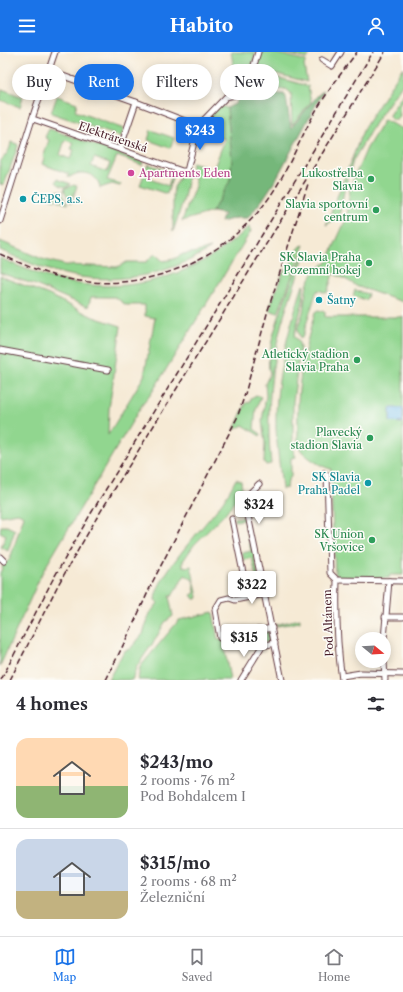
<!DOCTYPE html>
<html lang="en">
<head>
<meta charset="utf-8">
<style>
  body { margin:0; font-family:"Libre Caslon Text",serif; background:#f7f7f7; color:#2b2b33; height:100vh; display:flex; flex-direction:column; font-size:15px; white-space:nowrap }
  * { box-sizing:border-box; margin:0 }
  p { font-size:13px; color:#7c7c81 }
  .icon { flex:none; width:22px; height:22px; fill:none; stroke:currentColor; stroke-width:2; stroke-linecap:round; stroke-linejoin:round }
  .map { position:relative; height:628px; overflow:hidden }
  .details { display:flex; flex-direction:column; background:#fff; flex:1 }
  .details>* { flex:none }
  .guide { position:absolute; left:12px; top:12px; width:379px; height:36px; display:flex; gap:8px }
  .needle { width:26px; rotate:108deg }
  .buttons { position:absolute; left:355px; top:580px; display:grid; gap:8px }
  .buttons a { display:grid; place-items:center; width:36px; height:36px; border-radius:50%; background:#fff; box-shadow:0 2px 10px #0003; font-size:20px }
  .price { position:absolute; translate:-50% -34px; padding:0 9px; border-radius:4px; background:#fff; color:#222; font-size:13px; line-height:26px; filter:drop-shadow(0 1px 2px #0008) }
  .price::after { content:''; position:absolute; left:50%; top:24px; width:12px; height:9px; margin-left:-6px; background:inherit; clip-path:polygon(0 0,100% 0,50% 100%) }
  .price.current { background:#1a73e8; color:#fff }
  ul { padding:0; list-style:none }
  li { display:flex; align-items:center; gap:12px; height:100px; padding:0 16px }
  li+li { border-top:1px solid #e1e1e2 }
  li span { display:grid; place-items:center; flex:none; width:112px; height:80px; border-radius:12px; color:#555 }
  li>.icon { margin-inline-start:auto }
  span .icon { width:48px; height:48px; fill:#fffc; stroke-width:1 }
  li b { font-size:17px }
  h2 { display:flex; justify-content:space-between; align-items:center; height:48px; padding:0 16px; font-size:17px }
  .tag { padding:0 14px; border-radius:18px; background:#fff; box-shadow:0 2px 10px #0003; font-size:14px; line-height:36px }
  .tag.current { background:#1a73e8; color:#fff }
  header { display:flex; justify-content:space-between; align-items:center; height:52px; padding:0 16px; background:#1a73e8; color:#fff; font-size:18px; font-weight:800 }
  .dock { display:flex; justify-content:space-around; align-items:center; height:56px; border-top:1px solid #e1e1e2; background:#fff; font-size:11px; color:#7c7c81 }
  .dock a { display:grid; justify-items:center; gap:2px }
  .dock .current { color:#1a73e8 }
  .map>svg:first-child { display:block }
  .green { fill:#91d68f; stroke:#6e7a5d; fill-rule:evenodd }
  .forest { fill:#74b77a; stroke:#5f6b52 }
  .water { fill:#74bdec; stroke:#5f6e8c }
  .lines { fill:none; stroke-linecap:round; stroke-linejoin:round }
  .minor-casing { stroke:#643d44; stroke-width:7 }
  .minor { stroke:#fff; stroke-width:5 }
  .rail { stroke:#4a1f2b; stroke-width:1.5; stroke-dasharray:6 3; stroke-linecap:butt }
  .hotel-dot { fill:#d1479c; stroke:#fdfcf7; stroke-width:1.5 }
  .leisure-dot { fill:#2e9e5b; stroke:#fdfcf7; stroke-width:1.5 }
  .culture-dot { fill:#0f9aa8; stroke:#fdfcf7; stroke-width:1.5 }
  .labels { text-anchor:middle; dominant-baseline:central; stroke-width:3; stroke-linejoin:round; paint-order:stroke }
  .street-label { font-size:11px; fill:#4a1f2b; stroke:#fdfcf7 }
  .hotel-label { font-size:11px; fill:#b23c85; stroke:#fdfcf7; text-anchor:start }
  .leisure-label { font-size:11px; fill:#27864d; stroke:#fdfcf7; text-anchor:end }
  .culture-label { font-size:11px; fill:#0d838f; stroke:#fdfcf7; text-anchor:start }
</style>
</head>
<body>
<header><svg class="icon" aria-label="menu" viewBox="0 0 24 24"><path d="M4 6h16M4 12h16M4 18h16"/></svg>Habito<svg class="icon" aria-label="person" viewBox="0 0 24 24"><circle cx="12" cy="8" r="4"/><path d="M4 21q1-7 8-7t8 7"/></svg></header>
<div class="map">
<svg width="403" height="628" viewBox="0 0 403 628">
  <rect width="100%" height="100%" fill="#fdfcf7"/>
  <filter id="ink" filterUnits="userSpaceOnUse"><feTurbulence type="fractalNoise" baseFrequency=".025" numOctaves="2"/><feDisplacementMap in="SourceGraphic" scale="8" xChannelSelector="R" yChannelSelector="G"/><feConvolveMatrix kernelMatrix="1 2 1 2 8 2 1 2 1" color-interpolation-filters="sRGB"/></filter>
  <filter id="wash" filterUnits="userSpaceOnUse"><feTurbulence type="fractalNoise" baseFrequency=".012" numOctaves="4" result="noise"/><feDisplacementMap in="SourceGraphic" scale="16" xChannelSelector="R" yChannelSelector="G"/><feGaussianBlur stdDeviation="0.9" result="paint"/><feColorMatrix in="noise" values="0 0 0 0 0 0 0 0 0 0 0 0 0 0 0 0 0 1.4 0 .05"/><feComposite in="paint" operator="in"/></filter>
  <g filter="url(#wash)">
    <rect width="100%" height="100%" fill="#f6ead5"/>
    <g class="green">
      <path d="M231,0H256L244,39L232,42L230,40C234,26 234,14 231,0Z"/>
      <path d="M260,0H272L306,9L304,13L307,30L255,16Z"/>
      <path d="M281,0H311L307,7Z"/>
      <path d="M403,15V31L375,71L353,109L344,139L339,165L326,173L364,76Z"/>
      <path d="M254,19L308,34L311,50L292,73L291,41L286,37L249,38Z"/>
      <path d="M2,37L23,45L20,55L0,48Z"/>
      <path d="M403,42V47L399,54L400,65L397,68H393L390,66L389,63Z"/>
      <path d="M57,44L77,51L75,59L124,77L121,85L51,61Z"/>
      <path d="M220,54L227,56L232,107L230,129L212,160L182,169L195,134V126L190,125L192,110L206,115L205,118L212,121L225,87L200,80L204,70Z"/>
      <path d="M384,68L403,77V250L356,234C353,231 338,223 333,222L327,241L318,238L316,241L302,286H300L297,278L303,260L307,233L312,223L323,212H326L347,165L350,135L367,96Z"/>
      <path d="M49,77H50L143,110L142,113L117,104L107,128L121,132L120,134L112,132L100,136C98,121 81,117 70,125H68L69,122L42,112L44,106L43,105L49,88L45,85ZM65,88L74,91L71,97L74,98L70,107L60,103ZM94,106L110,111L107,120L91,114Z"/>
      <path d="M151,78L174,86L170,96L148,88Z"/>
      <path d="M11,90L17,92L18,94L4,133L0,132V110C5,103 10,100 11,90Z"/>
      <path d="M148,112L174,121L167,142L140,133ZM153,119L171,125L168,134L150,127Z"/>
      <path d="M182,122L188,124L184,146L173,180V143L174,135Z"/>
      <path d="M57,127L71,132C66,136 61,135 56,130Z"/>
      <path d="M73,133L77,134L71,151L64,138L65,136L72,134Z"/>
      <path d="M60,138L56,148L49,146L50,141Z"/>
      <path d="M61,139H62L68,152L58,149Z"/>
      <path d="M249,175L251,179L151,342L142,353L42,521L0,614V521L3,514L10,507L24,464L18,461L0,464V224L49,243L93,265L121,274L109,357L108,383L144,324L155,266L145,264V253H126L115,245H91L88,255L33,232L0,221V206C16,213 32,220 48,225C122,247 194,227 249,175Z"/>
      <path d="M0,189L42,207L65,213L117,215L127,210H146L155,202L163,209L174,207L183,202L197,200L211,196C167,225 111,234 60,221C39,216 20,207 0,198Z"/>
      <path d="M304,193L278,261L269,258L282,222L289,214L296,200L301,194Z"/>
      <path d="M304,199L305,201C298,224 289,247 282,270C270,317 266,364 271,412L266,413L264,410L265,391L262,369L266,344L265,332L270,321C261,302 295,220 304,199Z"/>
      <path d="M303,233L304,234L303,249L294,284L299,291L300,296L293,350V395L294,401L296,405L291,406V425L288,428L287,436L282,437C280,417 277,396 276,376C275,326 288,280 303,233Z"/>
      <path d="M355,238L368,242L366,248L353,244Z"/>
      <path d="M318,258L325,260V265H403V523H390L389,526H340L335,521L332,458L331,417C323,416 302,403 299,395C297,390 298,381 298,376C296,336 304,298 315,260Z"/>
      <path d="M256,343L261,345L256,357L254,377L261,382L260,384L243,373L234,378L246,351L250,350L251,346Z"/>
      <path d="M236,427L241,429L242,437L237,446L223,464L194,493L183,509V514L187,515L191,514L198,545L197,547H194L191,543L195,541L193,528L185,523L172,544H169L173,564L165,570L155,588L137,614L132,628H108L124,599L130,597L143,582L150,561L158,551L155,548C156,524 203,476 218,456C225,447 231,437 236,427Z"/>
      <path d="M244,465L246,467L262,539L255,542L254,539L259,538L252,506L244,508L242,501L251,499L244,468L235,469V466Z"/>
      <path d="M1,474H7L15,478L8,499L1,495L6,483L0,480Z"/>
      <path d="M213,560L218,588H223L230,628H138L140,615L179,568Z"/>
      <path d="M300,567V570L277,574L274,573Z"/>
      <path d="M270,579L272,589L263,591L261,581Z"/>
    </g>
    <path class="forest" d="M324,38L275,129L263,147L248,166H236L221,170L224,162L212,160L230,129L232,107L227,56L235,52L238,47L237,44L249,42H284L286,45L291,76L318,43Z"/>
    <path class="water" d="M390,356H403V371L390,370Z"/>
  </g>
  <g filter="url(#ink)">
    <g class="lines">
      <defs>
        <g id="minor">
          <path d="M322,8L332,14L341,0"/>
          <path d="M49,19L136,50L198,74"/>
          <path d="M33,67L182,119H187L198,74L226,45L246,40L258,0"/>
          <path d="M120,97L136,50"/>
          <path d="M0,169L34,61L55,0"/>
          <path d="M0,298L108,318"/>
          <path d="M324,421L327,423L330,521L337,528C336,563 337,594 342,628"/>
          <path d="M259,432L248,443L245,449L282,628"/>
          <path d="M232,467L248,545"/>
          <path d="M0,505L4,509"/>
          <path d="M337,528L403,529"/>
          <path d="M265,542L235,548L229,546L221,548L215,558L220,586L272,576"/>
          <path d="M385,565H403"/>
          <path d="M258,578L262,594L275,591"/>
          <path d="M384,587L389,529"/>
          <path d="M384,609L385,628"/>
          <path d="M342,624L361,621L403,622"/>
          <path d="M241,628L262,594"/>
        </g>
      </defs>
      <use href="#minor" class="minor-casing"/>
      <use href="#minor" class="minor"/>
      <g class="rail">
        <path d="M0,202C22,212 44,222 68,227C143,242 221,210 266,150C286,123 298,91 314,62C327,40 342,20 357,0"/>
        <path d="M1,628L52,529L90,463L237,224L373,0"/>
        <path d="M10,628L58,533L96,467L385,0"/>
        <path d="M106,628L133,573L153,529L237,366L245,342L268,258L308,132"/>
      </g>
    </g>
  </g>
  <circle class="hotel-dot" cx="131" cy="121" r="4"/>
  <g class="leisure-dot">
    <circle cx="371" cy="127" r="4"/>
    <circle cx="376" cy="158" r="4"/>
    <circle cx="369" cy="211" r="4"/>
    <circle cx="357" cy="308" r="4"/>
    <circle cx="370" cy="386" r="4"/>
    <circle cx="372" cy="488" r="4"/>
  </g>
  <g class="culture-dot">
    <circle cx="23" cy="147" r="4"/>
    <circle cx="319" cy="248" r="4"/>
    <circle cx="368" cy="431" r="4"/>
  </g>
  <g class="labels">
    <g class="street-label">
      <text transform="translate(113 85) rotate(19)">Elektrárenská</text>
      <text transform="translate(328 571) rotate(-92)">Pod Altánem</text>
    </g>
    <g class="hotel-label">
      <text x="139" y="121">Apartments Eden</text>
    </g>
    <g class="leisure-label">
      <text x="363" y="121">Lukostřelba<tspan x="363" dy="13">Slavia</tspan></text>
      <text x="368" y="152">Slavia sportovní<tspan x="368" dy="13">centrum</tspan></text>
      <text x="361" y="205">SK Slavia Praha<tspan x="361" dy="13">Pozemní hokej</tspan></text>
      <text x="349" y="302">Atletický stadion<tspan x="349" dy="13">Slavia Praha</tspan></text>
      <text x="362" y="380">Plavecký<tspan x="362" dy="13">stadion Slavia</tspan></text>
      <text x="364" y="482">SK Union<tspan x="364" dy="13">Vršovice</tspan></text>
    </g>
    <g class="culture-label">
      <text x="31" y="147">ČEPS, a.s.</text>
      <text x="327" y="248">Šatny</text>
      <text x="360" y="425" text-anchor="end">SK Slavia<tspan x="360" dy="13">Praha Padel</tspan></text>
    </g>
  </g>
</svg>
<div class="buttons">
<a><svg class="needle" viewBox="-14 -14 28 28"><path d="M0-13l5 13h-10z" fill="#e53935"/><path d="M0 13l5-13h-10z" fill="#7c7c81"/></svg></a>
</div>
<b class="price current" style="left:200px;top:99px">$243</b>
<b class="price" style="left:259px;top:473px">$324</b>
<b class="price" style="left:252px;top:553px">$322</b>
<b class="price" style="left:244px;top:606px">$315</b>
<div class="guide">
<a class="tag">Buy</a>
<a class="tag current">Rent</a>
<a class="tag">Filters</a>
<a class="tag">New</a>
</div>
</div>
<section class="details">
<h2>4 homes<svg class="icon" aria-label="filters" viewBox="0 0 24 24"><path d="M4 7h16M4 17h16"/><circle cx="9" cy="7" r="2"/><circle cx="15" cy="17" r="2"/></svg></h2>
<ul>
<li><span style="background:linear-gradient(#ffd9b3 60%,#8fb573 0)"><svg class="icon" aria-label="home" viewBox="0 0 24 24"><path d="M3 11l9-7 9 7M6 9v11h12V9"/></svg></span><div><b>$243/mo</b><p>2 rooms · 76 m²</p><p>Pod Bohdalcem I</p></div></li>
<li><span style="background:linear-gradient(#c9d6e8 65%,#c2b280 0)"><svg class="icon" aria-label="home" viewBox="0 0 24 24"><path d="M3 11l9-7 9 7M6 9v11h12V9"/></svg></span><div><b>$315/mo</b><p>2 rooms · 68 m²</p><p>Železniční</p></div></li>
</ul>
</section>
<nav class="dock">
<a class="current"><svg class="icon" aria-label="map" viewBox="0 0 24 24"><path d="M3 6l6-2 6 2 6-2v14l-6 2-6-2-6 2zM9 4v14M15 6v14"/></svg>Map</a>
<a><svg class="icon" aria-label="saved" viewBox="0 0 24 24"><path d="M7 4h10v16l-5-4-5 4z"/></svg>Saved</a>
<a><svg class="icon" aria-label="home" viewBox="0 0 24 24"><path d="M3 11l9-7 9 7M6 9v11h12V9"/></svg>Home</a>
</nav>
</body>
</html>
